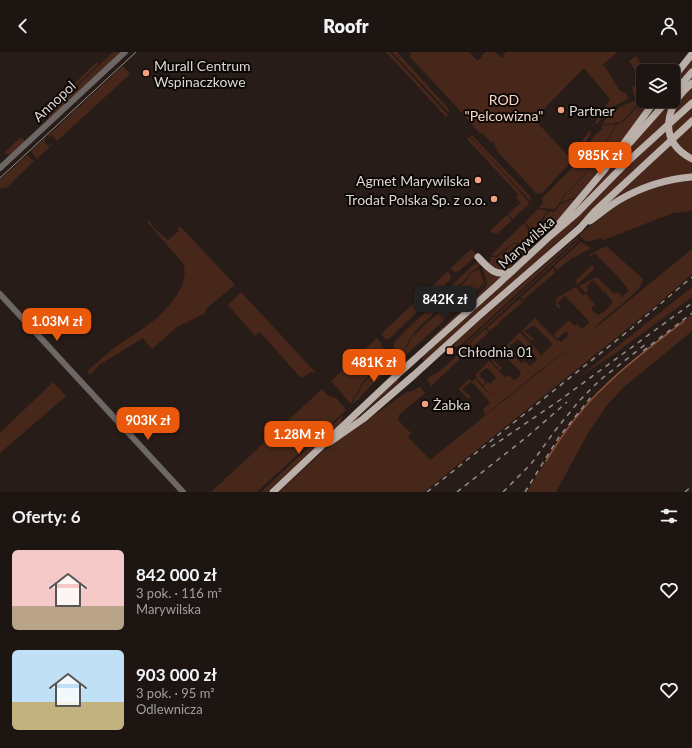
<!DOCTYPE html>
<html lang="pl">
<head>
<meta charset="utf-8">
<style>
  body { margin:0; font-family:Lato,sans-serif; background:#251e1b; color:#f1f3f6; height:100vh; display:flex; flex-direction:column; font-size:15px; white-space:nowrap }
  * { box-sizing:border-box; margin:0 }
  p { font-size:13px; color:#a09f9f }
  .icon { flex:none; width:22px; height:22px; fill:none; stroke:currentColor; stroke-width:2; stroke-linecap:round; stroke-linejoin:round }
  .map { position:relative; height:440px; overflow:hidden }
  .details { display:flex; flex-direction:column; background:#1d1512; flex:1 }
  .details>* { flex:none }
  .controls { position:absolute; left:636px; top:12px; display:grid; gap:8px }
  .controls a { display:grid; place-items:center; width:44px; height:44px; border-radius:6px; background:#1d1512; box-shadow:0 2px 6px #0003,0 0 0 1px #3b3432; font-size:20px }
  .price { position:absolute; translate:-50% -34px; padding:0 9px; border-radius:8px; background:#ea580c; color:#fff; font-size:13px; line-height:26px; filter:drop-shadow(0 1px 2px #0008) }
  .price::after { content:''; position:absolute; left:50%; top:24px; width:12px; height:9px; margin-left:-6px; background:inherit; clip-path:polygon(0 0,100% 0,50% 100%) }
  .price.active { background:#222; color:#fff }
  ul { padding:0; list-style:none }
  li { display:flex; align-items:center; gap:12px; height:100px; padding:0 12px }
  li span { display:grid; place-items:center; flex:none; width:112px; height:80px; border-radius:6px; color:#555 }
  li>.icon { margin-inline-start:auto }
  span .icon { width:48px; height:48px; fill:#fffc; stroke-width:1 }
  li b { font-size:17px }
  h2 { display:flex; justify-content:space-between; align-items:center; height:48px; padding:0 12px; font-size:17px }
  header { display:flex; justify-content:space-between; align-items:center; height:52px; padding:0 12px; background:#1d1512; font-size:18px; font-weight:800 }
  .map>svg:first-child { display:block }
  .green { fill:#48271b }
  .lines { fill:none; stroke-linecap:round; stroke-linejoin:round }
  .stream { stroke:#8b533e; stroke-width:1.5 }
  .minor { stroke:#6c6664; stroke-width:6 }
  .major { stroke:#bbafaa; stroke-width:7 }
  .tram { stroke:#968d8a; stroke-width:1 }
  .rail { stroke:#968d8a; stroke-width:1.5; stroke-dasharray:5 5; stroke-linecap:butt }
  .poi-dot { fill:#f2a081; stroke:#0c0806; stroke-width:1.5 }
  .labels { text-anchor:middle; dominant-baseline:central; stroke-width:4; stroke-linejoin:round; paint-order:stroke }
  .poi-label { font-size:14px; fill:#ded7d4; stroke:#0c0806; text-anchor:start }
  .park-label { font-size:14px; fill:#fad6c8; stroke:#0c0806 }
  .street-label { font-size:14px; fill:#ded7d4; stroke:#0c0806 }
</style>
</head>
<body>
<header><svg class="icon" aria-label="back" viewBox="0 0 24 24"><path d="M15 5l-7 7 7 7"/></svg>Roofr<svg class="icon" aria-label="person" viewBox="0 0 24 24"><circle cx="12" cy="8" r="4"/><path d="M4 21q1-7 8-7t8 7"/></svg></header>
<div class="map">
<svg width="692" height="440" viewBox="0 0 692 440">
  <rect width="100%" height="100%" fill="#271c18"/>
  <g class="green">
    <path d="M113,0H122L50,66H43Z"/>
    <path d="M386,0H390L448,63L446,65Z"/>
    <path d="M392,0H397L448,56L449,61Z"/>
    <path d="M411,0H469L478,9L485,0H494L502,6L506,0H618L601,14L604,13L620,39L626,41L628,47L612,55L598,71L594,72L610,47L584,16L534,67L570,106L590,78L591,82L572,109L542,141L537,142L497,99L494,90H491L482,81L478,80L464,63L410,5Z"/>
    <path d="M636,4L645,19H643V41L634,45L632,35L643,30L629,9Z"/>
    <path d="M692,7V16L673,38V32Z"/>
    <path d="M97,10L99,12L42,64L41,63Z"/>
    <path d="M123,14L130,22L57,89L52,83L49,85L48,84Z"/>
    <path d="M692,34V47L691,49L575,158L585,144L669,49H673L669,54L675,57Z"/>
    <path d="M643,45V48L621,70L602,73C613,54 625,54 643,45Z"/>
    <path d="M643,49H653L567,158L546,181L508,217L502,220L487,212L490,209L491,205H497L513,192L521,193L523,192L543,170L545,164L550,159L554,160L561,152L576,146V145L560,151L565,143L589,118L617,72L623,70Z"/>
    <path d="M692,54V66L534,212L425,310L422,306L589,152L620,121Z"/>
    <path d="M616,72L589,117L564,143L559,152L554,157L539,156L543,151L542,146L573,115L595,83L602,77V74Z"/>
    <path d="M692,73V123L671,126L598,160Z"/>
    <path d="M472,83L530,144L531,150L470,84Z"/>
    <path d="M21,85L24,88V91L10,103L4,101Z"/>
    <path d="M469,85L478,93L528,149L529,152L513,167L508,162L521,151L516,146L519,143L467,87Z"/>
    <path d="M45,86L46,87L44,90L49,95L51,92L52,93L37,107L31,99Z"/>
    <path d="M27,103L34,109L6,136H0V128Z"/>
    <path d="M692,128V159L673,161L601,189L604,185L592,189H585L580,184V182C605,162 630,141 662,133C671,131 682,130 692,128Z"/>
    <path d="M538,157L548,159C542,165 540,173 532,178L525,170Z"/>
    <path d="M507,163L512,168L498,181L494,182L490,179Z"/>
    <path d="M149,168L154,176L168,188L179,179L177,176L181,175L235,233L207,256L204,262L177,275L152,297L143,286L99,313L90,323L87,319C94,313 101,307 108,301C124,288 143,278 158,265C171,253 192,228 182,210L147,170Z"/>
    <path d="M524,171L531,181L522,191H513L496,204L491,203Z"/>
    <path d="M577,185L578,186L461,293L454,295L457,288Z"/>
    <path d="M579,187L580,188L467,292H465Z"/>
    <path d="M581,190L591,196L575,205H573L557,218L554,214Z"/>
    <path d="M606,194L643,227C639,245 605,261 594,277L692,197V222L658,252L424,440H279L323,399L408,339L409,340L420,335L425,341L399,363L398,368L411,381L408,385L430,408L583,285L534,323L485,363L483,357L490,351L486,345H485L475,333L471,330L462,337L471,345L468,347L459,337L469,327L472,330L475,327L487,340L494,342L487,339L483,334L488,330L490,332L496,326L489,317L486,316L479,322L481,324L480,325L481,327L482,326L486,330L482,333L476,326L477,325L475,323L489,309L504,324L506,325L509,323L514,328L521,323L519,318L502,301L493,308L502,316L500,318L492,310L493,306L505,294L521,311L525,309L530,314L537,308L535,303L518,287L514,291L509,294L512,299L513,298L518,301L516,304L506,294L520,280L541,303L552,293L550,289L534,273L524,279L534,287L531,289L522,279L535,266L557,289L559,288L561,290L569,283L566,279L557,287L553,283L568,269H570L575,274L577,272L582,277L589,271L587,267L565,244L557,251L561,255L559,256L556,253V247L560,244L576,235L583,244L586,242L595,253L591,256L594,261H595L598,263L605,259L613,250L604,239L603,240L601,238L602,236L599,235L598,232L597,233L595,229L594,230L592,228L586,236L588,238L586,241L579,234L597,225L613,241H616L618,240L622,245L629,239C621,226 606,213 595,201L590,204L589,203Z"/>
    <path d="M471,197L477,203L459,219L455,220L450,217Z"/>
    <path d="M478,210L481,211L478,216L470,220L467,226L452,240L450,248C435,261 404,283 404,304L401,305C396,300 391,296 395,289L475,211Z"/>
    <path d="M592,213L595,215L593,218L578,232L575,229Z"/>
    <path d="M485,214L501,225L435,285L430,287L485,236L487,231L483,218Z"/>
    <path d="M480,215L485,231L483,235L414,298L482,235L484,229Z"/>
    <path d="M553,216L556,220L523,248L521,245Z"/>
    <path d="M479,217L483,229L481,234L405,304V298L412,285L451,249L454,240L468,227L471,221Z"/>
    <path d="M448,219L451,224L450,228L389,287H385L381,282Z"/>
    <path d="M692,235V245L617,300L579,325Z"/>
    <path d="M241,240L316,321L311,320L303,325H300L260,280L255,284L228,253Z"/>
    <path d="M519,247L523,250L499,270V272L489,279L487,276Z"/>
    <path d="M692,262V279L624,335L607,353L588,381L556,440H527C544,412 560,383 581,359C613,321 654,293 692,262Z"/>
    <path d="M485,277L489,280L461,306L458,302Z"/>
    <path d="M377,286L382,292L381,293L395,310L393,314L382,313L377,315L361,332L359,339L353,345L351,352L331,329Z"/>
    <path d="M457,304L460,307L431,334L427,327L441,318Z"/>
    <path d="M382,314L392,315L391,317L371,333L359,347L352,352L354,346L359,341L362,333L378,316Z"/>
    <path d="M397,327L399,330L341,380Z"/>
    <path d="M53,330L66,344L0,401V381Z"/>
    <path d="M322,337L328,344L336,346L345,356L346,358L257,440H211Z"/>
    <path d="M343,363L340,373L267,440H261Z"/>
  </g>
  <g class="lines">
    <path class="stream" d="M546,409C563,381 582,355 606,333C630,309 657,290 684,269"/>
    <g class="minor">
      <path d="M0,116L125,0"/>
      <path d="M0,242L183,440"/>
    </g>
    <g class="major">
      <path d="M673,26L692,2"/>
      <path d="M692,31C666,53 656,88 692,107"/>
      <path d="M673,42L692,20"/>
      <path d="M619,103L667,49"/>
      <path d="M590,169C600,162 610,153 621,147C642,135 667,127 692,125"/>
      <path d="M558,173L605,117L655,49"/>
      <path d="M478,205C488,216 496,226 512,219"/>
      <path d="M330,390L363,367L414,323L480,263L580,176L595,159L692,69"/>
      <path d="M273,440L398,322L495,235L550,184L577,161L625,112L692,51"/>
    </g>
    <path class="tram" d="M0,126L136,0"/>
    <g class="rail">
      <path d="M643,299L692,261"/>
      <path d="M491,395L560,348L692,251"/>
      <path d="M427,440L632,276L692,225"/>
      <path d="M457,440L528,384L567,350"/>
      <path d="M503,440L531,412L554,380L579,349L600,328L646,292"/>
      <path d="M525,440L559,385L591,345"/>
      <path d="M685,440L692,434"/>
    </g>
  </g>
  <g class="poi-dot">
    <circle cx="146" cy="21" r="4"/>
    <circle cx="561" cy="58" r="4"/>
    <circle cx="478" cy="128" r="4"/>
    <circle cx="494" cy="147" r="4"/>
    <rect x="446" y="295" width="8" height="8" rx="2"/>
    <circle cx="425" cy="352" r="4"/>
  </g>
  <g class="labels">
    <g class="poi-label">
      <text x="154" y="13">Murall Centrum<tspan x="154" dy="16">Wspinaczkowe</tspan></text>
      <text x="569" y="58">Partner</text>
      <text x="470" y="128" text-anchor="end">Agmet Marywilska</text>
      <text x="486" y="147" text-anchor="end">Trodat Polska Sp. z o.o.</text>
      <text x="458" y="299">Chłodnia 01</text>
      <text x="433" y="352">Żabka</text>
    </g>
    <g class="park-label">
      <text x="504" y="47">ROD<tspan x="504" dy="16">"Pelcowizna"</tspan></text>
    </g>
    <g class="street-label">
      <text transform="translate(54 49) rotate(-43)">Annopol</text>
      <text transform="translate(526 190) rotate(-42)">Marywilska</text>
    </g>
  </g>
</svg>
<div class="controls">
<a><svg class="icon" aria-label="layers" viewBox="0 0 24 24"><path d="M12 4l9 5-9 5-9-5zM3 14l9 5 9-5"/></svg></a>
</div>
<b class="price" style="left:600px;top:124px">985K zł</b>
<b class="price active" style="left:445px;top:268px">842K zł</b>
<b class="price" style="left:57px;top:290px">1.03M zł</b>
<b class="price" style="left:374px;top:331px">481K zł</b>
<b class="price" style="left:148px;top:389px">903K zł</b>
<b class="price" style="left:299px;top:403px">1.28M zł</b>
</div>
<section class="details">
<h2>Oferty: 6<svg class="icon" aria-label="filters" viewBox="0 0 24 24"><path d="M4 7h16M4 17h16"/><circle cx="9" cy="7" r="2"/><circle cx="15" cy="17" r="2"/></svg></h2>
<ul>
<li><span style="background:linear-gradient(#f6c9c9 70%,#b9a48a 0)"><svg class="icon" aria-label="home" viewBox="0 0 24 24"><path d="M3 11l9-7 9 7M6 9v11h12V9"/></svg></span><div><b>842 000 zł</b><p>3 pok. · 116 m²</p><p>Marywilska</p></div><svg class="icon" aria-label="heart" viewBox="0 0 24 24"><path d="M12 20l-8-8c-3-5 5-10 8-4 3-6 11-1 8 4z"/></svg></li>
<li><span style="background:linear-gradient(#bfe0f5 65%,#c2b280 0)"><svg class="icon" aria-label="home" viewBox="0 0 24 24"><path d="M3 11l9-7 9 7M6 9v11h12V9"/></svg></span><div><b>903 000 zł</b><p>3 pok. · 95 m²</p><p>Odlewnicza</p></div><svg class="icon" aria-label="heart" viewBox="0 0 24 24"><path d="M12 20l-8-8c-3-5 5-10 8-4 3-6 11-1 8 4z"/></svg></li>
</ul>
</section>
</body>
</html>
